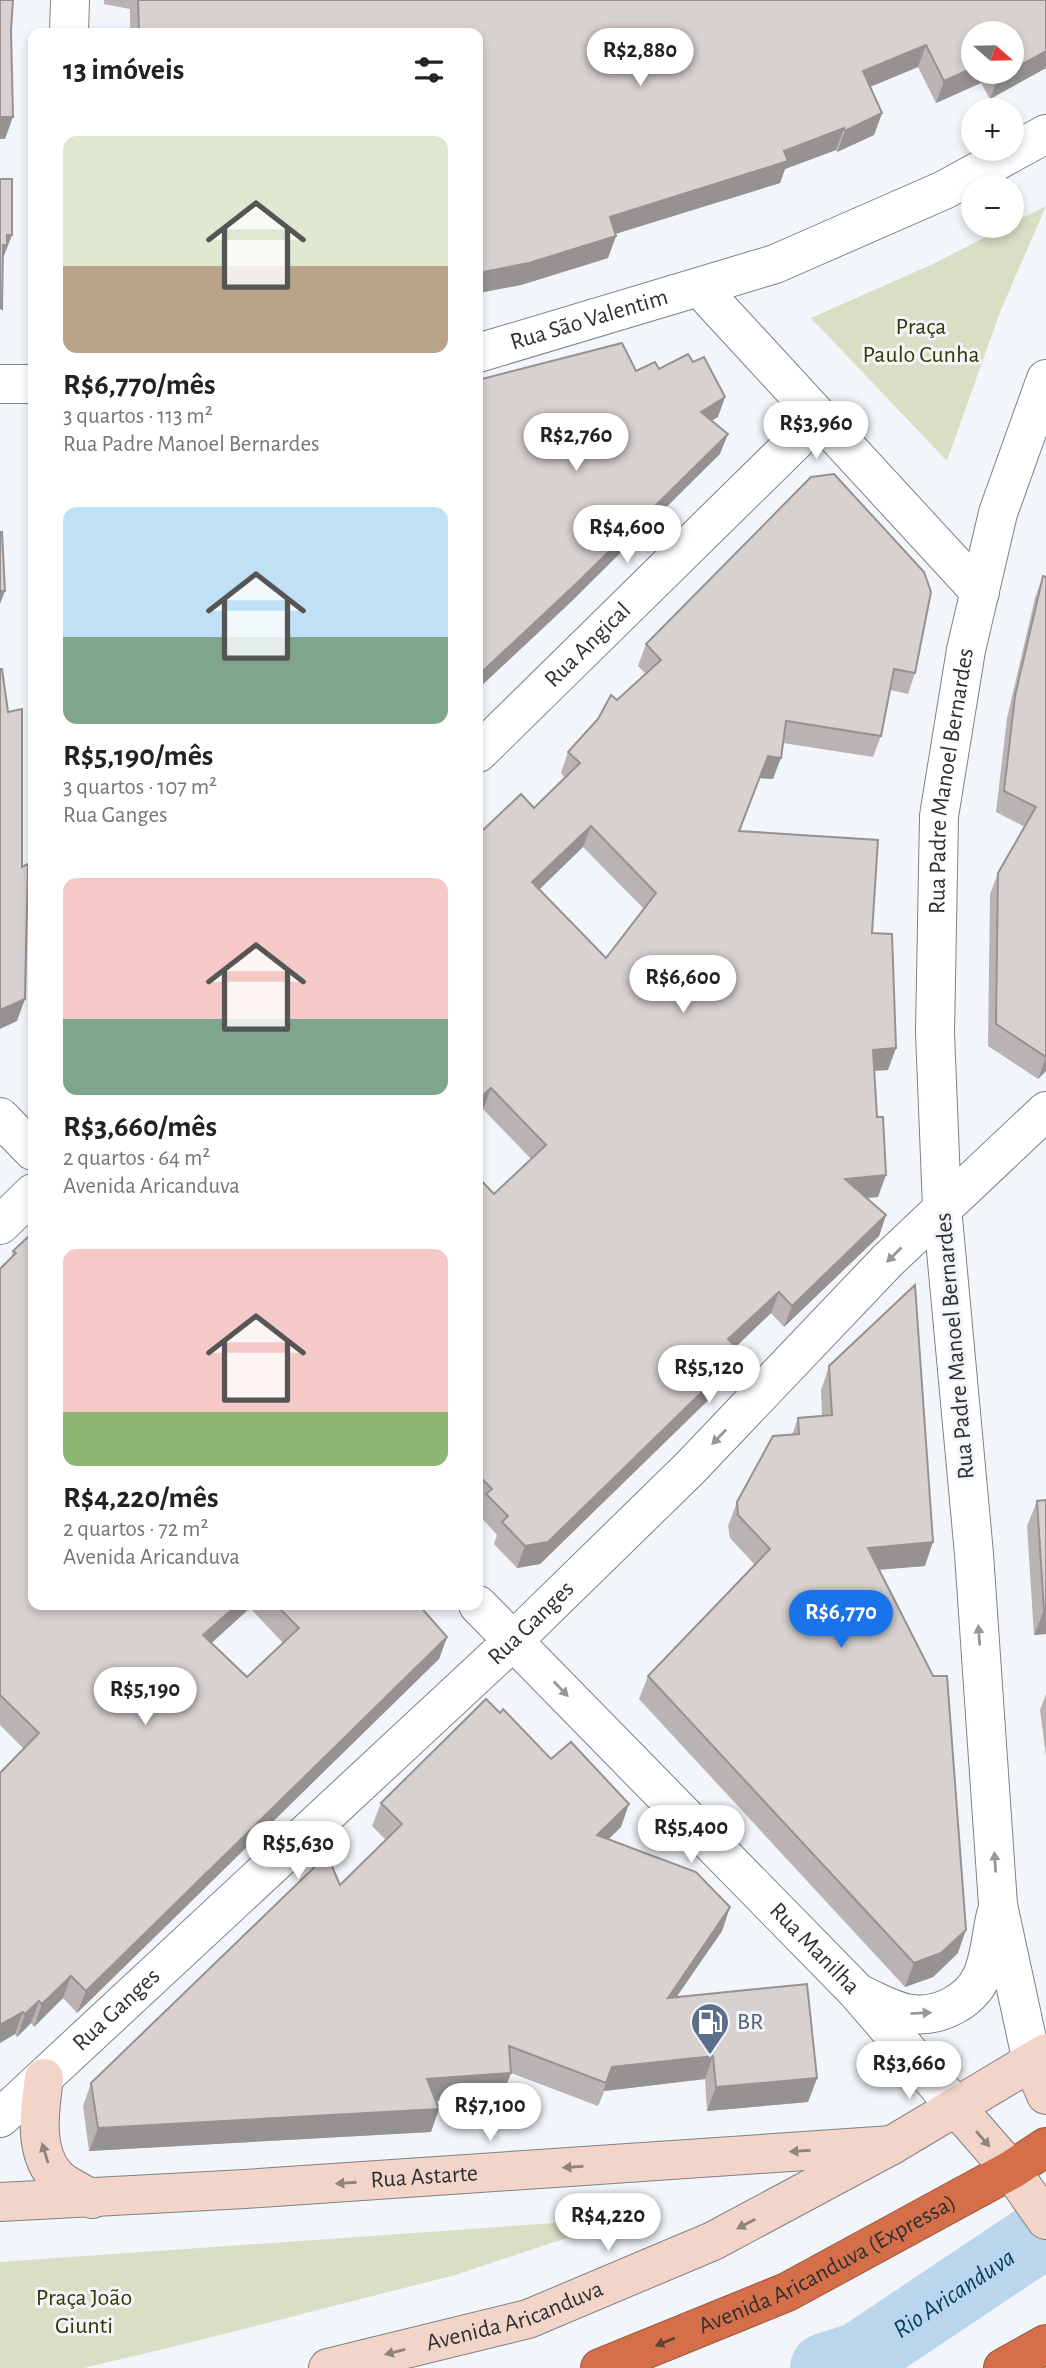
<!DOCTYPE html>
<html lang="pt">
<head>
<meta charset="utf-8">
<style>
  body { margin:0; font-family:"Alegreya Sans",sans-serif; background:#f6f6f6; color:#222; height:100vh; display:flex; flex-direction:column; font-size:26px; white-space:nowrap }
  * { box-sizing:border-box; margin:0 }
  p { font-size:23px; color:#767676 }
  .icon { flex:none; width:38px; height:38px; fill:none; stroke:currentColor; stroke-width:2; stroke-linecap:round; stroke-linejoin:round }
  .map { position:relative; flex:1; overflow:hidden }
  .side { position:absolute; left:28px; top:28px; width:455px; height:1582px; display:flex; flex-direction:column; background:#fff; border-radius:14px; box-shadow:0 4px 10px #0003 }
  .side>* { flex:none }
  .needle { width:46px; rotate:110deg }
  .tools { position:absolute; left:961px; top:21px; display:grid; gap:14px }
  .tools a { display:grid; place-items:center; width:63px; height:63px; border-radius:50%; background:#fff; box-shadow:0 4px 10px #0003; font-size:35px }
  .price { position:absolute; translate:-50% -60px; padding:0 16px; border-radius:24px; background:#fff; color:#222; font-size:23px; line-height:46px; filter:drop-shadow(0 2px 4px #0008) }
  .price::after { content:''; position:absolute; left:50%; top:42px; width:21px; height:16px; margin-left:-10px; background:inherit; clip-path:polygon(0 0,100% 0,50% 100%) }
  .price.active { background:#1a73e8; color:#fff }
  ul { padding:0; list-style:none }
  li { display:grid; align-content:center; gap:14px; height:371px; padding:0 35px }
  li span { display:grid; place-items:center; height:217px; border-radius:14px; color:#555 }
  li>.icon { margin-inline-start:auto }
  span .icon { width:126px; height:126px; fill:#fffc; stroke-width:1 }
  li b { font-size:30px }
  h2 { display:flex; justify-content:space-between; align-items:center; height:84px; padding:0 35px; font-size:30px }
  .map>svg:first-child { display:block }
  .green { fill:#d9dec5 }
  .lines { fill:none; stroke-linecap:round; stroke-linejoin:round }
  .river { stroke:#b9d6ed; stroke-width:70 }
  .street-casing { stroke:#7f8185; stroke-width:40 }
  .secondary-casing { stroke:#7f8185; stroke-width:40 }
  .highway-casing { stroke:#9a5941; stroke-width:40 }
  .street { stroke:#fff; stroke-width:38 }
  .secondary { stroke:#f2d4c8; stroke-width:38 }
  .highway { stroke:#d46f49; stroke-width:38 }
  .wall { fill:#b9b4b3; fill-rule:evenodd }
  .shaded-wall { fill:#969292 }
  .building { fill:#d7d1d0; stroke:#969292; stroke-width:2; fill-rule:evenodd }
  .oneway { fill:#979898 }
  .oneway2 { fill:#90827c }
  .oneway3 { fill:#614338 }
  .labels { text-anchor:middle; dominant-baseline:central; stroke-width:6; stroke-linejoin:round; paint-order:stroke }
  .street-label { font-size:24px; fill:#2f3031; stroke:#f2f5f9 }
  .park-label { font-size:24px; fill:#323800; stroke:#f2f5f9 }
  .service-label { font-size:24px; fill:#4e5e75; stroke:#f2f5f9; text-anchor:start }
  .water-label { font-size:26px; font-style:italic; fill:#093d5d; stroke:#f2f5f9 }
</style>
</head>
<body>
<div class="map">
<svg width="1046" height="2368" viewBox="0 0 1046 2368">
  <rect width="100%" height="100%" fill="#f2f5f9"/>
  <g class="green">
    <path d="M1046,206L1000,312L947,461L811,318L933,264Z"/>
    <path d="M627,2218L455,2275L188,2343L84,2368H0V2262Z"/>
  </g>
  <g class="lines">
    <path class="river" id="s1" d="M825,2368L859,2357L1046,2232"/>
    <defs>
      <g id="street">
        <path d="M69,33L70,0"/>
        <path d="M700,288L980,592"/>
        <path id="s2" d="M478,353L775,264L944,190L1046,134"/>
        <path d="M0,384H33"/>
        <path id="s3" d="M478,753L818,419"/>
        <path d="M0,1117L33,1151"/>
        <path d="M0,1225L33,1193"/>
        <path id="s4" d="M478,1605L857,1992L956,2107"/>
        <path d="M862,1995C878,2002 895,2013 913,2014C939,2017 969,2002 981,1978C990,1960 991,1934 996,1914"/>
        <path id="s5" d="M1032,2062L998,1905L974,1554L942,1207L935,1033L939,816L966,650L998,513L1046,379"/>
        <path id="s6" d="M0,2118L513,1641L690,1468L888,1260L1046,1111"/>
      </g>
      <g id="secondary">
        <path d="M1032,2062L1046,2095"/>
        <path d="M44,2078C40,2108 33,2150 55,2175C63,2185 81,2192 92,2199"/>
        <path d="M956,2107L1011,2170L1046,2220"/>
        <path id="s7" d="M0,2202L245,2189L892,2145"/>
        <path id="s8" d="M328,2368L528,2319L713,2241L892,2145L1046,2053"/>
      </g>
      <g id="highway">
        <path id="s9" d="M600,2368L787,2292L1011,2170L1046,2147"/>
        <path d="M1003,2368L1046,2344"/>
      </g>
    </defs>
    <use href="#street" class="street-casing"/>
    <use href="#secondary" class="secondary-casing"/>
    <use href="#highway" class="highway-casing"/>
    <use href="#street" class="street"/>
    <use href="#secondary" class="secondary"/>
    <use href="#highway" class="highway"/>
  </g>
  <g class="wall">
    <path d="M104,0H1046V68L990,99L981,83L936,103L918,67L870,87L882,113L874,135L837,152L836,150L785,169L780,183L615,234L616,236L608,258L521,285L478,293V33H130V9L104,4ZM973,33H1012V72H973Z"/>
    <path d="M811,477L915,673L908,694L890,690L881,736L873,757L783,743L773,779L760,778L740,831L872,933L888,1070L874,1071L878,1197L867,1198L886,1215L879,1236L784,1327L771,1313L735,1347L734,1375L540,1564L517,1568L494,1544L497,1535L479,1515L481,1508L478,1504V1177L494,1194L531,1159L483,1109L478,1114V827L482,831L534,808L565,778L561,773L568,752L617,700L646,674L638,666L646,644ZM583,847L644,909L606,958L539,890Z"/>
    <path d="M1043,576L1046,1071L1038,1079L988,1046L990,894L998,873L1025,827L996,812L1007,718L1035,598Z"/>
    <path d="M33,1232V1605H419L447,1637L439,1659L77,2013L63,1998L34,2027L31,2023L17,2037L15,2034L0,2043V1773L24,1749L0,1725V1269L11,1258L13,1251ZM250,1608L283,1643L247,1677L211,1643Z"/>
    <path d="M829,1366L925,1566L879,1570L958,1953L933,1977L905,1987L639,1699L648,1676L755,1565L730,1538L728,1526L737,1502L792,1435L798,1418L822,1416L821,1390Z"/>
    <path d="M1037,1501L1046,1634L1034,1635L1027,1526Z"/>
    <path d="M1046,1694V1757L1040,1710Z"/>
    <path d="M500,1713L551,1759L621,1827L608,1839L730,1907L722,1931L676,1997L817,2078L808,2102L707,2111L705,2079L604,2091L598,2106L511,2073L502,2096L436,2101L431,2132L89,2151L83,2106L91,2083L340,1885L386,1840L372,1826L381,1803Z"/>
  </g>
  <g class="shaded-wall">
    <path d="M926,45L918,67L855,93L863,71Z"/>
    <path d="M1046,51V68L990,99L998,77L1008,72H1012V70Z"/>
    <path d="M973,68V72H985L981,83L936,103L944,81Z"/>
    <path d="M882,113L874,135L837,152L845,131Z"/>
    <path d="M0,117H13L5,139H0Z"/>
    <path d="M844,128L836,150L785,169L780,183L602,238L610,217Z"/>
    <path d="M7,235H12L4,256H3L0,253Z"/>
    <path d="M616,236L608,258L521,285L478,293V273Z"/>
    <path d="M725,397L718,417L694,432L701,412Z"/>
    <path d="M728,434L720,454L572,601L478,689V673Z"/>
    <path d="M0,591H5L0,604Z"/>
    <path d="M768,756L781,758L773,779L760,778Z"/>
    <path d="M591,826L583,847L524,904L532,882Z"/>
    <path d="M25,999L17,1021L0,1029V1010Z"/>
    <path d="M896,1048L888,1070L865,1071L873,1050Z"/>
    <path d="M1046,1057V1071L1038,1079Z"/>
    <path d="M491,1088L483,1109L478,1114V1100Z"/>
    <path d="M886,1175L878,1197L838,1200L845,1179Z"/>
    <path d="M886,1215L879,1236L784,1327L792,1306Z"/>
    <path d="M779,1292L771,1313L721,1361L728,1339Z"/>
    <path d="M742,1353L734,1375L540,1564L517,1568L525,1546Z"/>
    <path d="M933,1542L925,1566L860,1571L868,1548Z"/>
    <path d="M237,1605H252L250,1608L195,1658L203,1635Z"/>
    <path d="M1044,1610H1046V1634L1034,1635Z"/>
    <path d="M447,1637L439,1659L77,2013L86,1991Z"/>
    <path d="M629,1804L621,1827L589,1858L597,1835Z"/>
    <path d="M730,1907L722,1931L660,2021L668,1998Z"/>
    <path d="M966,1930L958,1953L933,1977L905,1987L914,1963Z"/>
    <path d="M71,1976L63,1998L34,2027L42,2004Z"/>
    <path d="M39,2001L31,2023L17,2037L25,2014Z"/>
    <path d="M23,2012L15,2034L0,2043V2025Z"/>
    <path d="M713,2056L705,2079L604,2091L598,2106L612,2067Z"/>
    <path d="M511,2073L502,2096L418,2102L427,2079Z"/>
    <path d="M817,2078L808,2102L707,2111L716,2087Z"/>
    <path d="M439,2109L431,2132L89,2151L98,2128Z"/>
  </g>
  <g class="building">
    <path d="M0,0H13L11,31L13,117H0Z"/>
    <path d="M138,0H1046V51L1012,70V33H973V68L944,81L926,45L863,71L882,113L845,131L844,128L784,151L788,161L610,217L616,236L529,263L478,273V33H139Z"/>
    <path d="M995,72H1008L998,77Z"/>
    <path d="M0,179H12V235H7V245H3L2,309L0,308Z"/>
    <path d="M622,343L636,371L655,362L659,369L688,354L693,362L704,357L725,397L701,412L728,434L579,581L484,670L478,673V380Z"/>
    <path d="M834,474L924,572L931,592L915,673L894,669L881,736L786,721L781,758L768,756L739,831L878,840L872,933L892,934L896,1048L873,1050L877,1117H883L886,1175L845,1179L886,1215L792,1306L779,1292L728,1339L742,1353L548,1542L525,1546L502,1522L508,1516L486,1494L492,1489L478,1475V1177L494,1194L546,1145L491,1088L478,1100V827L482,831L521,794L534,808L580,763L568,752L598,719L611,695L617,700L661,660L646,644L811,477ZM591,826L656,893L606,958L532,882Z"/>
    <path d="M0,532H2L5,591H0Z"/>
    <path d="M1043,576L1046,577V1057L996,1024L998,873L1036,807L1004,791L1015,696Z"/>
    <path d="M0,669H2L8,712L22,709V867L28,864L25,999L0,1010Z"/>
    <path d="M33,1232V1605H237L203,1635L247,1677L299,1628L276,1605H419L447,1637L86,1991L71,1976L42,2004L39,2001L25,2014L23,2012L0,2025V1773L39,1733L0,1695V1269L16,1253L13,1251Z"/>
    <path d="M915,1285L933,1542L868,1548L933,1676H947L966,1930L941,1953L914,1963L648,1676L770,1549L738,1515L737,1502L773,1436L799,1434L798,1418L832,1415L829,1366Z"/>
    <path d="M1046,1500V1610H1044L1037,1501Z"/>
    <path d="M486,1699L500,1713L503,1709L551,1759L571,1742L629,1804L597,1835L696,1872L730,1907L668,1998L807,1984L817,2078L716,2087L713,2056L612,2067L606,2083L509,2046L511,2073L427,2079L439,2109L98,2128L91,2083L327,1855L340,1885L402,1824L381,1803Z"/>
  </g>
  <defs><path id="oneway-solid" d="M-6-.8H1V-3.2L6.5 0L1 3.2V.8H-6Z" transform="scale(1.75)"/></defs>
  <g class="oneway">
    <use href="#oneway-solid" transform="translate(894 1255) rotate(135)"/>
    <use href="#oneway-solid" transform="translate(719 1437) rotate(134)"/>
    <use href="#oneway-solid" transform="translate(979 1635) rotate(-94)"/>
    <use href="#oneway-solid" transform="translate(561 1689) rotate(46)"/>
    <use href="#oneway-solid" transform="translate(995 1862) rotate(-94)"/>
    <use href="#oneway-solid" transform="translate(921 2013) rotate(-3)"/>
  </g>
  <g class="oneway2">
    <use href="#oneway-solid" transform="translate(983 2139) rotate(49)"/>
    <use href="#oneway-solid" transform="translate(800 2151) rotate(176)"/>
    <use href="#oneway-solid" transform="translate(45 2153) rotate(-107)"/>
    <use href="#oneway-solid" transform="translate(573 2167) rotate(176)"/>
    <use href="#oneway-solid" transform="translate(346 2183) rotate(176)"/>
    <use href="#oneway-solid" transform="translate(746 2224) rotate(153)"/>
    <use href="#oneway-solid" transform="translate(395 2352) rotate(166)"/>
  </g>
  <use class="oneway3" href="#oneway-solid" transform="translate(665 2342) rotate(158)"/>
  <defs>
    <symbol id="fuel-pin" viewBox="-11 -11 22 30"><path d="M0 17L-7.5 6A9.5 9.5 0 1 1 7.5 6Z" fill="#5c6f8a" stroke="#f2f5f9"/><path d="M-5.5-6h7V0h2V4h1.3V-2.5L3-4.5l.8-.8L6-3V5H2.5V1h-1V6h-7ZM-4.2-4.7v3.2H.2V-4.7Z" fill="#fff"/></symbol>
  </defs>
  <g fill-rule="evenodd">
    <use href="#fuel-pin" x="688" y="2000" width="44" height="60"/>
  </g>
  <g class="labels">
    <g class="street-label">
      <text stroke="none"><textPath href="#s2" startOffset="116">Rua São Valentim</textPath></text>
      <text stroke="none"><textPath href="#s3" startOffset="154">Rua Angical</textPath></text>
      <text stroke="none"><textPath href="#s5" startOffset="1288">Rua Padre Manoel Bernardes</textPath></text>
      <text transform="translate(955 1346) rotate(-95)">Rua Padre Manoel Bernardes</text>
      <text stroke="none"><textPath href="#s6" startOffset="726">Rua Ganges</textPath></text>
      <text stroke="none"><textPath href="#s4" startOffset="481">Rua Manilha</textPath></text>
      <text stroke="none"><textPath href="#s6" startOffset="159">Rua Ganges</textPath></text>
      <text stroke="none"><textPath href="#s7" startOffset="425">Rua Astarte</textPath></text>
      <text stroke="none"><textPath href="#s9" startOffset="250">Avenida Aricanduva (Expressa)</textPath></text>
      <text stroke="none"><textPath href="#s8" startOffset="194">Avenida Aricanduva</textPath></text>
    </g>
    <g class="park-label">
      <text x="921" y="327">Praça<tspan x="921" dy="28">Paulo Cunha</tspan></text>
      <text x="84" y="2298">Praça João<tspan x="84" dy="28">Giunti</tspan></text>
    </g>
    <g class="service-label">
      <text x="737" y="2022">BR</text>
    </g>
    <g class="water-label">
      <text stroke="none"><textPath href="#s1" startOffset="150">Rio Aricanduva</textPath></text>
    </g>
  </g>
</svg>
<div class="tools">
<a><svg class="needle" viewBox="-14 -14 28 28"><path d="M0-13l5 13h-10z" fill="#e53935"/><path d="M0 13l5-13h-10z" fill="#767676"/></svg></a>
<a>+</a>
<a>−</a>
</div>
<b class="price" style="left:640px;top:88px">R$2,880</b>
<b class="price" style="left:816px;top:461px">R$3,960</b>
<b class="price" style="left:576px;top:473px">R$2,760</b>
<b class="price" style="left:627px;top:565px">R$4,600</b>
<b class="price" style="left:683px;top:1015px">R$6,600</b>
<b class="price" style="left:709px;top:1405px">R$5,120</b>
<b class="price active" style="left:841px;top:1650px">R$6,770</b>
<b class="price" style="left:145px;top:1727px">R$5,190</b>
<b class="price" style="left:691px;top:1865px">R$5,400</b>
<b class="price" style="left:298px;top:1881px">R$5,630</b>
<b class="price" style="left:909px;top:2101px">R$3,660</b>
<b class="price" style="left:490px;top:2143px">R$7,100</b>
<b class="price" style="left:608px;top:2253px">R$4,220</b>
<section class="side">
<h2>13 imóveis<svg class="icon" aria-label="filters" viewBox="0 0 24 24"><path d="M4 7h16M4 17h16"/><circle cx="9" cy="7" r="2"/><circle cx="15" cy="17" r="2"/></svg></h2>
<ul>
<li><span style="background:linear-gradient(#dfe7d0 60%,#b9a48a 0)"><svg class="icon" aria-label="home" viewBox="0 0 24 24"><path d="M3 11l9-7 9 7M6 9v11h12V9"/></svg></span><div><b>R$6,770/mês</b><p>3 quartos · 113 m²</p><p>Rua Padre Manoel Bernardes</p></div></li>
<li><span style="background:linear-gradient(#bfe0f5 60%,#7fa58c 0)"><svg class="icon" aria-label="home" viewBox="0 0 24 24"><path d="M3 11l9-7 9 7M6 9v11h12V9"/></svg></span><div><b>R$5,190/mês</b><p>3 quartos · 107 m²</p><p>Rua Ganges</p></div></li>
<li><span style="background:linear-gradient(#f6c9c9 65%,#7fa58c 0)"><svg class="icon" aria-label="home" viewBox="0 0 24 24"><path d="M3 11l9-7 9 7M6 9v11h12V9"/></svg></span><div><b>R$3,660/mês</b><p>2 quartos · 64 m²</p><p>Avenida Aricanduva</p></div></li>
<li><span style="background:linear-gradient(#f6c9c9 75%,#8fb573 0)"><svg class="icon" aria-label="home" viewBox="0 0 24 24"><path d="M3 11l9-7 9 7M6 9v11h12V9"/></svg></span><div><b>R$4,220/mês</b><p>2 quartos · 72 m²</p><p>Avenida Aricanduva</p></div></li>
</ul>
</section>
</div>
</body>
</html>
